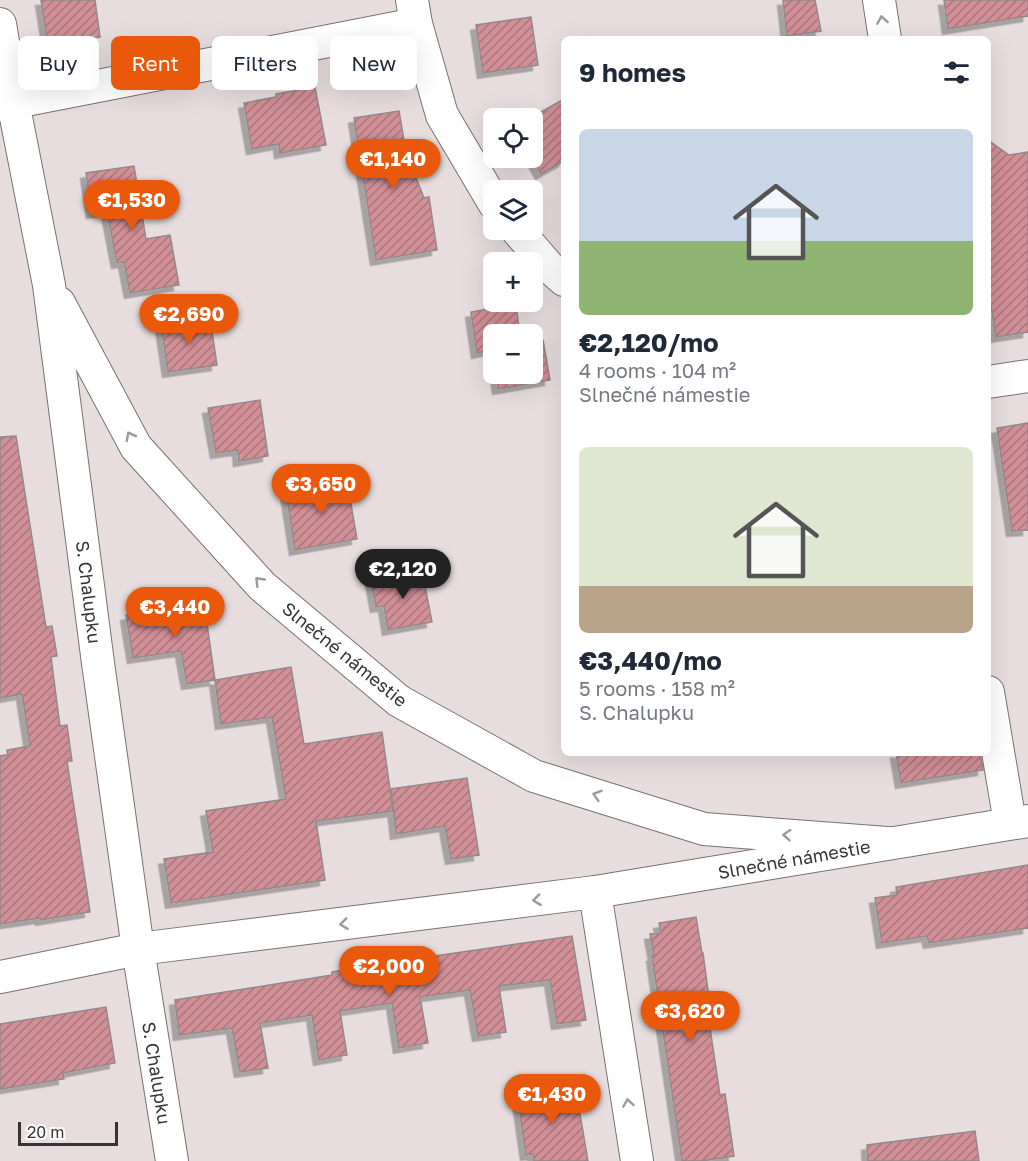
<!DOCTYPE html>
<html lang="en">
<head>
<meta charset="utf-8">
<style>
  body { margin:0; font-family:"Golos Text",sans-serif; background:#f2f2f3; color:#1f2937; height:100vh; display:flex; flex-direction:column; font-size:22px; white-space:nowrap }
  * { box-sizing:border-box; margin:0 }
  p { font-size:20px; color:#747a83 }
  .icon { flex:none; width:33px; height:33px; fill:none; stroke:currentColor; stroke-width:2; stroke-linecap:round; stroke-linejoin:round }
  .map { position:relative; flex:1; overflow:hidden }
  .details { position:absolute; left:561px; top:36px; width:430px; height:720px; display:flex; flex-direction:column; background:#fff; border-radius:9px; box-shadow:0 6px 24px #0002 }
  .details>* { flex:none }
  .guide { position:absolute; left:18px; top:36px; width:453px; height:54px; display:flex; gap:12px }
  .fabs { position:absolute; left:483px; top:108px; display:grid; gap:12px }
  .fabs a { display:grid; place-items:center; width:60px; height:60px; border-radius:9px; background:#fff; box-shadow:0 6px 24px #0002; font-size:30px }
  .scale { position:absolute; left:18px; bottom:15px; width:100px; box-sizing:border-box; padding-left:6px; border:3px solid #383434; border-top:0; font-size:16px; line-height:21px; white-space:nowrap; color:#383434; -webkit-text-stroke:4px #fff; paint-order:stroke }
  .price { position:absolute; translate:-50% -51px; padding:0 14px; border-radius:21px; background:#ea580c; color:#fff; font-size:20px; line-height:39px; filter:drop-shadow(0 2px 3px #0008) }
  .price::after { content:''; position:absolute; left:50%; top:36px; width:18px; height:14px; margin-left:-9px; background:inherit; clip-path:polygon(0 0,100% 0,50% 100%) }
  .price.current { background:#222; color:#fff }
  ul { padding:0; list-style:none }
  li { display:grid; align-content:center; gap:12px; height:318px; padding:0 18px }
  li span { display:grid; place-items:center; height:186px; border-radius:9px; color:#555 }
  li>.icon { margin-inline-start:auto }
  span .icon { width:108px; height:108px; fill:#fffc; stroke-width:1 }
  li b { font-size:26px }
  h2 { display:flex; justify-content:space-between; align-items:center; height:72px; padding:0 18px; font-size:26px }
  .tag { padding:0 21px; border-radius:9px; background:#fff; box-shadow:0 6px 24px #0002; font-size:21px; line-height:54px }
  .tag.current { background:#ea580c; color:#fff }
  .map>svg:first-child { display:block }
  .building { fill:url(#building-hatch); stroke:#938a8a; stroke-width:1.5; filter:url(#shadow) }
  .lines { fill:none; stroke-linecap:round; stroke-linejoin:round }
  .street-casing { stroke:#797071; stroke-width:34 }
  .street { stroke:#fff; stroke-width:32 }
  .oneway { stroke:#9c9a9a }
  .labels { text-anchor:middle; dominant-baseline:central; stroke-width:4.5; stroke-linejoin:round; paint-order:stroke }
  .street-label { font-size:18px; fill:#383434; stroke:#fff }
</style>
</head>
<body>
<div class="map">
<svg width="1028" height="1161" viewBox="0 0 1028 1161">
  <defs>
    <pattern id="building-hatch" width="6" height="6" patternUnits="userSpaceOnUse" patternTransform="scale(1.5)"><rect width="6" height="6" fill="#d18f96"/><path d="M-1 1l2-2M0 6l6-6M5 7l2-2" fill="none" stroke="#ab767b"/></pattern>
    <filter id="shadow"><feDropShadow dx="-5.5" dy="5.5" stdDeviation="0" flood-color="#0004"/></filter>
  </defs>
  <rect width="100%" height="100%" fill="#e7ddde"/>
  <g class="building">
    <path d="M41,0H95L100,37L48,45Z"/>
    <path d="M783,0H815L821,31L787,36Z"/>
    <path d="M944,0H1028V16L948,29Z"/>
    <path d="M531,17L538,65L483,73L476,25Z"/>
    <path d="M315,87L326,145L280,153L279,144L252,149L244,103L276,97V94Z"/>
    <path d="M564,99V161L541,174L532,158V118H530Z"/>
    <path d="M399,111L405,146L404,147L424,198L429,197L437,250L376,260L354,118Z"/>
    <path d="M988,140L1009,155L1028,152V332L996,337L988,287Z"/>
    <path d="M134,166L146,239L170,235L179,285L130,293L124,262L117,263L107,211L92,213L86,173Z"/>
    <path d="M516,304L519,328H524L525,334H494V362L491,350L477,353L471,312Z"/>
    <path d="M210,318L217,365L168,372L161,324Z"/>
    <path d="M543,340L550,380L498,389L496,374H532V342Z"/>
    <path d="M260,400L268,456L239,461L238,450L216,453L208,408Z"/>
    <path d="M1028,423V530L1012,531L997,428Z"/>
    <path d="M16,436L46,627L52,626L57,656L51,657L60,726L67,725L72,761H67L90,912L41,920L40,918L0,924V756L8,755L7,750L30,746L22,694L0,698V437Z"/>
    <path d="M347,481L357,539L295,550L286,491Z"/>
    <path d="M422,571L432,622L388,630L384,606L376,607L371,580Z"/>
    <path d="M204,602L215,680L187,684L181,651L133,658L126,615Z"/>
    <path d="M291,667L304,744L382,732L393,811L316,821L325,880L171,903L164,859L213,852L206,811L286,799L272,717L221,724L215,680Z"/>
    <path d="M896,753H980L983,770L901,783Z"/>
    <path d="M467,778L479,855L451,859L445,826L396,834L391,789Z"/>
    <path d="M1028,865V928L929,943L927,936L882,943L875,898L897,895L896,887Z"/>
    <path d="M696,917L702,953H703L712,1020L709,1021L720,1095L725,1094L734,1156L701,1161H682L652,956H654L650,934L661,933L659,923Z"/>
    <path d="M572,936L586,1020L557,1024L550,980L499,986L506,1032L478,1036L470,990L420,997L428,1043L399,1048L392,1003L340,1011L347,1055L319,1060L312,1015L260,1023L268,1068L240,1072L232,1028L179,1035L175,1000L332,975V972L414,959Z"/>
    <path d="M106,1007L115,1063L63,1073L64,1079L0,1089V1024Z"/>
    <path d="M575,1085L588,1161H534L533,1154L526,1155L517,1092Z"/>
    <path d="M975,1131L979,1161H868L867,1145Z"/>
  </g>
  <g class="lines">
    <defs>
      <g id="street">
        <path d="M412,0L416,24L442,115L494,203"/>
        <path d="M879,0L885,39"/>
        <path d="M0,24L13,102L49,285L98,663L138,949L172,1161"/>
        <path d="M0,105L416,24"/>
        <path d="M517,230L549,267L564,280"/>
        <path d="M59,303L136,447L262,586L399,701L534,776L704,829L887,843"/>
        <path d="M988,382L1028,376"/>
        <path d="M988,692L1010,823"/>
        <path d="M595,892L637,1161"/>
        <path d="M0,977L138,949L595,892L1028,821"/>
      </g>
    </defs>
    <use href="#street" class="street-casing"/>
    <use href="#street" class="street"/>
  </g>
  <defs><path id="oneway-chevron" d="M-2-3.5L2.5 0L-2 3.5" fill="none" stroke-width="1.6" stroke-linecap="round" stroke-linejoin="round" transform="scale(1.5)"/></defs>
  <g class="oneway">
    <use href="#oneway-chevron" transform="translate(882 20) rotate(-99)"/>
    <use href="#oneway-chevron" transform="translate(130 436) rotate(-118)"/>
    <use href="#oneway-chevron" transform="translate(259 581) rotate(-134)"/>
    <use href="#oneway-chevron" transform="translate(597 795) rotate(-163)"/>
    <use href="#oneway-chevron" transform="translate(787 835) rotate(-176)"/>
    <use href="#oneway-chevron" transform="translate(537 900) rotate(173)"/>
    <use href="#oneway-chevron" transform="translate(344 924) rotate(173)"/>
    <use href="#oneway-chevron" transform="translate(628 1103) rotate(-99)"/>
  </g>
  <g class="labels">
    <g class="street-label">
      <text transform="translate(89 592) rotate(83)">S. Chalupku</text>
      <text transform="translate(345 654) rotate(39)">Slnečné námestie</text>
      <text transform="translate(794 859) rotate(-10)">Slnečné námestie</text>
      <text transform="translate(157 1073) rotate(81)">S. Chalupku</text>
    </g>
  </g>
</svg>
<div class="fabs">
<a><svg class="icon" aria-label="locate" viewBox="0 0 24 24"><circle cx="12" cy="12" r="6"/><path d="M12 2v4M12 18v4M2 12h4M18 12h4"/></svg></a>
<a><svg class="icon" aria-label="layers" viewBox="0 0 24 24"><path d="M12 4l9 5-9 5-9-5zM3 14l9 5 9-5"/></svg></a>
<a>+</a>
<a>−</a>
</div>
<div class="scale">20 m</div>
<b class="price" style="left:393px;top:190px">€1,140</b>
<b class="price" style="left:132px;top:231px">€1,530</b>
<b class="price" style="left:189px;top:345px">€2,690</b>
<b class="price" style="left:321px;top:515px">€3,650</b>
<b class="price current" style="left:403px;top:600px">€2,120</b>
<b class="price" style="left:175px;top:638px">€3,440</b>
<b class="price" style="left:389px;top:997px">€2,000</b>
<b class="price" style="left:690px;top:1042px">€3,620</b>
<b class="price" style="left:552px;top:1125px">€1,430</b>
<div class="guide">
<a class="tag">Buy</a>
<a class="tag current">Rent</a>
<a class="tag">Filters</a>
<a class="tag">New</a>
</div>
<section class="details">
<h2>9 homes<svg class="icon" aria-label="filters" viewBox="0 0 24 24"><path d="M4 7h16M4 17h16"/><circle cx="9" cy="7" r="2"/><circle cx="15" cy="17" r="2"/></svg></h2>
<ul>
<li><span style="background:linear-gradient(#c9d6e8 60%,#8fb573 0)"><svg class="icon" aria-label="home" viewBox="0 0 24 24"><path d="M3 11l9-7 9 7M6 9v11h12V9"/></svg></span><div><b>€2,120/mo</b><p>4 rooms · 104 m²</p><p>Slnečné námestie</p></div></li>
<li><span style="background:linear-gradient(#dfe7d0 75%,#b9a48a 0)"><svg class="icon" aria-label="home" viewBox="0 0 24 24"><path d="M3 11l9-7 9 7M6 9v11h12V9"/></svg></span><div><b>€3,440/mo</b><p>5 rooms · 158 m²</p><p>S. Chalupku</p></div></li>
</ul>
</section>
</div>
</body>
</html>
